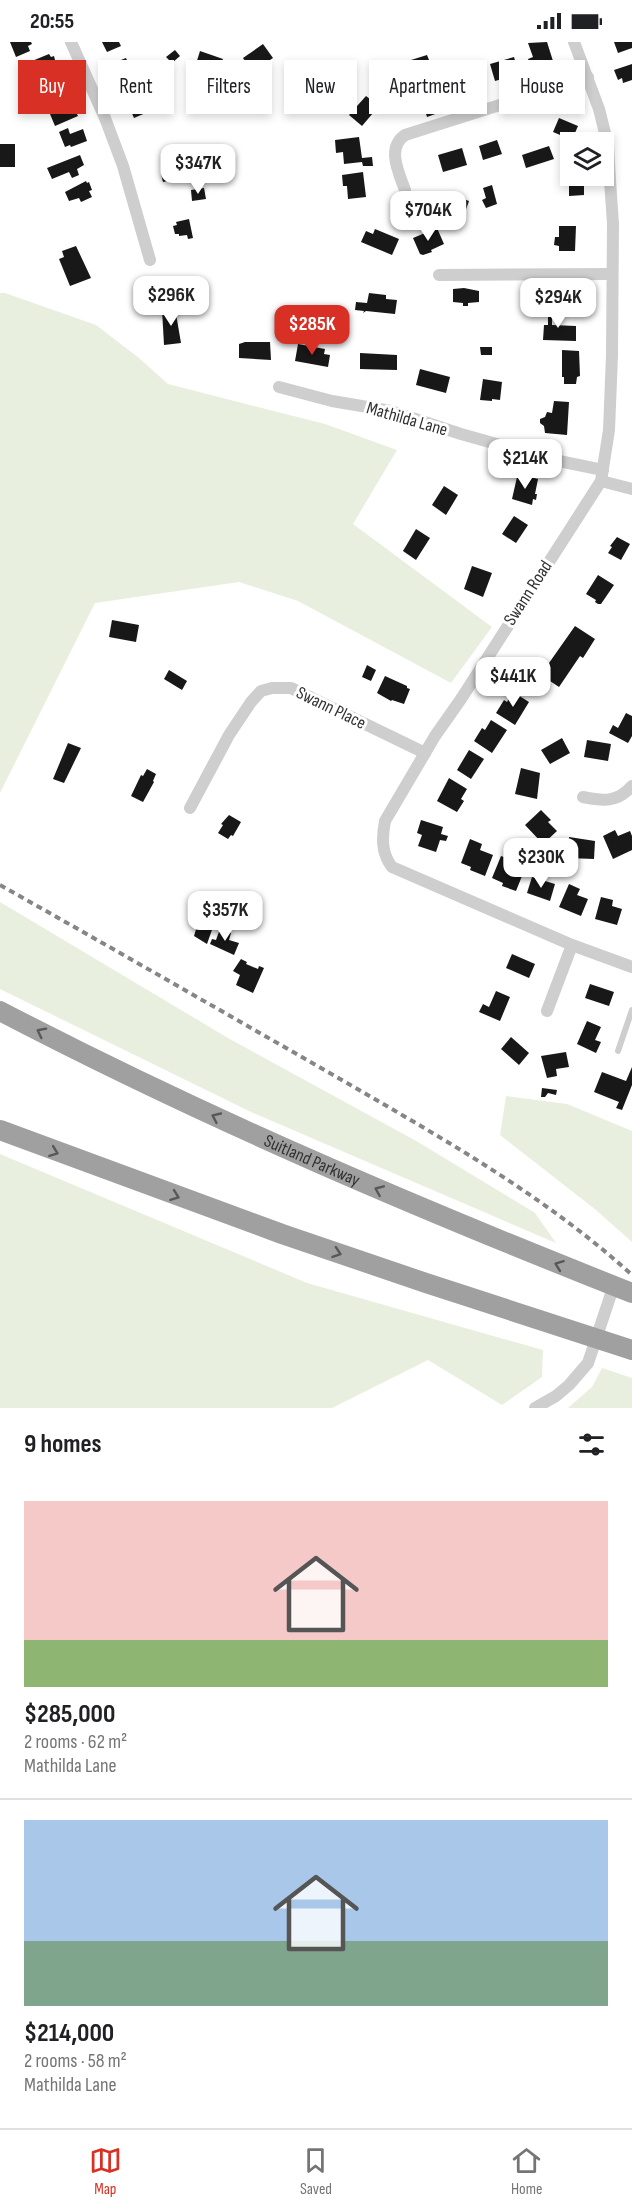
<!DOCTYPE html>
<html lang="en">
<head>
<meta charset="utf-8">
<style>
  body { margin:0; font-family:"Sofia Sans Condensed",sans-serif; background:#f6f6f6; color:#202124; height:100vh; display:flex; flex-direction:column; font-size:22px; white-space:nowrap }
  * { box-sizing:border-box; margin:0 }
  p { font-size:20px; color:#757577 }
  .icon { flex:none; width:33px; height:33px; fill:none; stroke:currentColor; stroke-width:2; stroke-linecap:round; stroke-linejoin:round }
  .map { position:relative; height:1366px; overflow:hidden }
  .sheet { display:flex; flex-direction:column; background:#fff; flex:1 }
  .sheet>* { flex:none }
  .guide { position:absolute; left:18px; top:18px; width:597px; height:54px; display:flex; gap:12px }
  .buttons { position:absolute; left:560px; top:90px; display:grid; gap:12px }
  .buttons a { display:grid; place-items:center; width:54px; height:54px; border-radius:0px; background:#fff; box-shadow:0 3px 9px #0003; font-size:30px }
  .price { position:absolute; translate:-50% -51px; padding:0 14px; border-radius:12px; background:#fff; color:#222; font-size:20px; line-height:39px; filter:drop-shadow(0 2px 3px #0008) }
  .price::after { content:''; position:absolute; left:50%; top:36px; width:18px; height:14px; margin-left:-9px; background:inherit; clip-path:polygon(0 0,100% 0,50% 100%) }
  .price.active { background:#d93025; color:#fff }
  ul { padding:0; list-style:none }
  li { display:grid; align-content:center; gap:12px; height:318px; padding:0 24px }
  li+li { border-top:2px solid #e0e0e0 }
  li span { display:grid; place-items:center; height:186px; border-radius:0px; color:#555 }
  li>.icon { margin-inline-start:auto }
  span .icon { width:108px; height:108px; fill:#fffc; stroke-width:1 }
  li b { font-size:26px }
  h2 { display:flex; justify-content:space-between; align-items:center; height:72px; padding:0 24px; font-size:26px }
  .pill { padding:0 21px; border-radius:0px; background:#fff; box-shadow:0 3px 9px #0003; font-size:21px; line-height:54px }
  .pill.active { background:#d93025; color:#fff }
  .status { display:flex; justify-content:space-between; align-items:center; height:42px; padding:0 30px; background:#fff; direction:ltr }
  .status svg { height:16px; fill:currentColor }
  .tabs { display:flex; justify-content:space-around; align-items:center; height:84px; border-top:2px solid #e0e0e0; background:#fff; font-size:16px; color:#757577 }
  .tabs a { display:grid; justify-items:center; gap:3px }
  .tabs .active { color:#d93025 }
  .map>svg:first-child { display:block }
  .green { fill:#e9efde }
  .building { fill:#181818 }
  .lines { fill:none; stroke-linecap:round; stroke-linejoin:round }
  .service { stroke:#cecece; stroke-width:6 }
  .minor { stroke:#cecece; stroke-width:12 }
  .trunk { stroke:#a0a0a0; stroke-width:20 }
  .rail { stroke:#868686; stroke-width:4; stroke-dasharray:6 4.5; stroke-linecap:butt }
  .oneway { stroke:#585858 }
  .labels { text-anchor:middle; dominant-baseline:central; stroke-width:6; stroke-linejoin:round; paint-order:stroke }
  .street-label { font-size:18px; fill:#313131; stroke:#fff }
</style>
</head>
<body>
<div class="status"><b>20:55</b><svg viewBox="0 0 49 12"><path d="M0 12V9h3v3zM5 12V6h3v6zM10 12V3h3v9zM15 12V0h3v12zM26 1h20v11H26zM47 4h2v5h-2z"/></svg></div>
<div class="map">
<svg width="632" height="1366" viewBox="0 0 632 1366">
  <rect width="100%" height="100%" fill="#fff"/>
  <g class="green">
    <path d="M0,251H5L96,283L139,316L168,342L325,382L397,408L353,482L492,585L451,641L298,559L239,540L95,561L0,751Z"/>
    <path d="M0,860L228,996L418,1100L535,1171L556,1201L251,1070L0,947Z"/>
    <path d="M506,1054L567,1062L632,1089V1200L596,1168L500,1093Z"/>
    <path d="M0,1112L307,1241L543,1308L542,1335L502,1363L428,1318L332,1366H0Z"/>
    <path d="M602,1326L632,1336V1366H568L592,1345Z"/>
  </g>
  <g class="building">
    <path d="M10,0H31L32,2L28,4L30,9L16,15Z"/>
    <path d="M102,0H119L121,4L107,10Z"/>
    <path d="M547,0L553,19L531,25L528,17L533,15L528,1Z"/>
    <path d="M614,0H632V6L618,11Z"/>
    <path d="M263,2L273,16L252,30L243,16Z"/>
    <path d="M175,8L180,14L172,21L166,15Z"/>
    <path d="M200,9L223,17L217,33L195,25Z"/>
    <path d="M49,12L51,15L54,14L55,18L52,20L55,25L37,32L32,19Z"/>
    <path d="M427,13L429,18L413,24L411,18Z"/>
    <path d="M514,15L519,32L495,39L490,22Z"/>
    <path d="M126,16L135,37L120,43L111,22Z"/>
    <path d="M632,22V38L623,41L622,36L618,38L614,28Z"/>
    <path d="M480,25L486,42L461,50L456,33Z"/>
    <path d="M408,34H410V43H412L413,60L388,62L387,44H402L401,37L408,36Z"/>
    <path d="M57,35L58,39L62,38L63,40L59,42L62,48L45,55L40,42Z"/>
    <path d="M447,36L452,53L434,58L438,71L427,75L423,62L428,61L422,44Z"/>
    <path d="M140,49L148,70L134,76L125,55Z"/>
    <path d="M366,54L379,64L362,84L349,73Z"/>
    <path d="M59,61L62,66L72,62L78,74L55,84L50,72L52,71L49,65Z"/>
    <path d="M559,76L578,84L572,98L553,90Z"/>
    <path d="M68,86L70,92L83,87L87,99L71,105L70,103L65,105L59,90Z"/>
    <path d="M359,95L362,116L372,115L373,124H363L362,120L344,122L343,110L336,111L335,98Z"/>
    <path d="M497,98L502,112L483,118L479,104Z"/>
    <rect x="0" y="102" width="15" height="23"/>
    <path d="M549,104L554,117L526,126L522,113Z"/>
    <path d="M462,106L467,123L443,130L438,113Z"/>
    <path d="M192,110L195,122L178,125L181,136L163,140L161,132L165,131L162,117Z"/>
    <path d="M80,113L84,123L77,127L79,133L72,136L69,130L52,137L47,126Z"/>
    <path d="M363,130L366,155L348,157L347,144H343L342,133Z"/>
    <path d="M563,134H584V153L569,154V141H563Z"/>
    <path d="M86,139L87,141L89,140L92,148L89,149L92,155L81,160L79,156L69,159L65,150Z"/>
    <path d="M492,143L497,162L486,166L482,158L486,156L483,146Z"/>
    <path d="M204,146L206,157L192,159L191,148Z"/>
    <path d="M451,153L469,159L461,182L444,177Z"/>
    <path d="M189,177L193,196L188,197L187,193L179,194V192H175L173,184L177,183L176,180Z"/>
    <path d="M559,184H576L575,209H559V204L554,203L555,195H559Z"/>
    <path d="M437,186L444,202L431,208L432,210L423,213L420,212L413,196Z"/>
    <path d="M375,187L399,197L392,213L361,200L366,189L373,192Z"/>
    <path d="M76,204L91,236L70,244L59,217L64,215L62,209Z"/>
    <path d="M169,243L172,254L161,256L159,245Z"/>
    <path d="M464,246L479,249V260L468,261V264H463V261L453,260V247Z"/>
    <path d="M369,251L386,253V257L397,258L395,272L366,269L363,271L364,269L355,268L356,260L367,261Z"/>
    <path d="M548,265H559V276H552V283L576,284V299L543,298L544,283H548Z"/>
    <path d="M175,266L181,301L164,303L162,267Z"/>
    <path d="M245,300H270L271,318L239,316V302Z"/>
    <path d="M298,302L325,307L324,312L330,313L328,325L295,319Z"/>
    <path d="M480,305H492V313H481Z"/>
    <path d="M562,308L579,309L580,334L577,335L576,342H564V335H562Z"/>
    <path d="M360,311L397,313V328L360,327Z"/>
    <path d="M420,327L450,335L446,351L416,343Z"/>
    <path d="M483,337L502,340L500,358L492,357V359L480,358Z"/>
    <path d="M554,359L569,360L567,393L545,391L544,384L540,381V377L545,375L547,370L552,371Z"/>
    <path d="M523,433L538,437L535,452H537L536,458L533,457L532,463L512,457L517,435L522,436Z"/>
    <path d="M444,444L458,453L446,473L432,463Z"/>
    <path d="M514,474L528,483L516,501L502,492Z"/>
    <path d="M416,487L430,496L416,518L403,509Z"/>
    <path d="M617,495L630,502L621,518L608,511L612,505L610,504Z"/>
    <path d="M472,524L492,531L483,555L464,547Z"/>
    <path d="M598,533L614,543L601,562H598L595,560L596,558L586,552Z"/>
    <path d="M112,578L139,583L136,600L109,595Z"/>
    <path d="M575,584L595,597L583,616L580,614L559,645L535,629L543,617L549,621Z"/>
    <path d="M367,623L376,628L371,639L362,635Z"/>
    <path d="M169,628L187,639L182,648L164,637Z"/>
    <path d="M385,634L407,644V646L410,647L404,662L392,658L391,659L377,651Z"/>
    <path d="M513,650L529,660L515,683L496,671L504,658L507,660Z"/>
    <path d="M626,671L632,674V694L628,701L609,691L613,683L618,686Z"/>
    <path d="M491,678L507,688L492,711L474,699L482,686L485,688Z"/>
    <path d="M562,696L570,711L550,722L541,708Z"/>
    <path d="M587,698L611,702L608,719L584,715Z"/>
    <path d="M68,701L81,706L64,741L53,737Z"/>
    <path d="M469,708L484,717L471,737L457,728Z"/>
    <path d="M521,726L540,731L537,757L515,752Z"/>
    <path d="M147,727L156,732L153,739L154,740L143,760L131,754L141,733L143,734Z"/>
    <path d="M449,736L467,747L461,757L464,759L457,770L437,759Z"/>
    <path d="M541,768L551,778L548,780L557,789L543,802L525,783Z"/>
    <path d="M229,773L241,780L233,794L231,793L228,797L218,791L223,783L221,782Z"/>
    <path d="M421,778L443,785L441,792L448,794L446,799L440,798L436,810L418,804L422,793L417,791Z"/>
    <path d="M615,788L618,794L630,789L632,794V808L613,817L603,794Z"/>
    <path d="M569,795L595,799L594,817L568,816Z"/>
    <path d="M470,797L482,802L480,808L493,813L485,834L470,828L471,825L461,821Z"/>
    <path d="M501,814L515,819L513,824L524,829L516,849L502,844L503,841L492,836Z"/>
    <path d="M532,835L555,842L550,859L527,851Z"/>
    <path d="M569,842L580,847L577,853L588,857L581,874L559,865Z"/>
    <path d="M601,855L613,858L612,864L622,867L617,883L595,877Z"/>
    <path d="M201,876L208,879L206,883L213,885L207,902L194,894L197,884L191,881L192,878L198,881Z"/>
    <path d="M220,887L231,891L229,898L239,901L234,913L210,902L212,897L216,898Z"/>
    <path d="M512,912L535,922L529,936L506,926Z"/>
    <path d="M241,917L247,920L246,922L258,927L259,924L264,926L253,951L236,943L240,933L233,929Z"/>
    <path d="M590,942L614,950L609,964L585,956Z"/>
    <path d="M496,949L510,955L500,979L479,970L483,962L489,965Z"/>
    <path d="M587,979L601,985L595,998L601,1000L596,1011L577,1002Z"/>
    <path d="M511,995L529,1011L519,1023L501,1007Z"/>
    <path d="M566,1010L569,1025L556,1027L557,1034L547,1036L541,1014Z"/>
    <path d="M632,1025V1043L622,1068L616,1066L619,1060L594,1050L602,1030L626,1039Z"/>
    <path d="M542,1046L557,1048L556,1053L548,1051L545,1055H541Z"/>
  </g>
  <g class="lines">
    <path class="service" d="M618,1009L632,968"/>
    <g class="minor">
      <path d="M71,0L105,76L123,124L150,218"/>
      <path d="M574,0L599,67L608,103L610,138L613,182L612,313L609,388L601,439L461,657L435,694L385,779C382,795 381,811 392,825L572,903L632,925"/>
      <path d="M405,148C399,131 386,106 405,93L588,35"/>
      <path d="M439,233L612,232"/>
      <path d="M279,345L332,359L391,369L461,392L554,418L603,428"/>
      <path d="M601,439L632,447"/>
      <path d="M583,755C603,759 617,761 632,744"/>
      <path d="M190,766L229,693L251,660L261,649L272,646H291L425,711"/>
      <path d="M547,969L572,903"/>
      <path d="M535,1366L556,1354L569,1343L588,1321L614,1243"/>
    </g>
    <g class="trunk">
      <path id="s1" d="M0,969C205,1076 417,1166 632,1251"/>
      <path d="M0,1088L282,1192L426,1241L632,1308"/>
    </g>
    <path class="rail" d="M0,843C112,906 223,970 335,1034C438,1094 543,1152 632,1233"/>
  </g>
  <defs><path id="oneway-chevron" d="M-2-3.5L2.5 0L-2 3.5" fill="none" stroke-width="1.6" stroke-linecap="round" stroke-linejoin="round" transform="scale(1.5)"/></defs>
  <g class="oneway">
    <use href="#oneway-chevron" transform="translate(41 990) rotate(-153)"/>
    <use href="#oneway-chevron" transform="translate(216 1075) rotate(-155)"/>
    <use href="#oneway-chevron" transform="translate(54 1110) rotate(21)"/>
    <use href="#oneway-chevron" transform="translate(379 1148) rotate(-157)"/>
    <use href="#oneway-chevron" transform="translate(175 1154) rotate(20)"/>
    <use href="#oneway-chevron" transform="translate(337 1211) rotate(19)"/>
    <use href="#oneway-chevron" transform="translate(559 1223) rotate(-159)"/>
  </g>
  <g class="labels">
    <g class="street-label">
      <text transform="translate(407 377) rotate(16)">Mathilda Lane</text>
      <text transform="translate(528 551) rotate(-57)">Swann Road</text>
      <text transform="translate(331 666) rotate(26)">Swann Place</text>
      <text stroke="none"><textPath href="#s1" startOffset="346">Suitland Parkway</textPath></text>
    </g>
  </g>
</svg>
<div class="buttons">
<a><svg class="icon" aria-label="layers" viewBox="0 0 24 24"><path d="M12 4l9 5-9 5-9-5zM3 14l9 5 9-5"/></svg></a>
</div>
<b class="price" style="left:198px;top:153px">$347K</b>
<b class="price" style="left:428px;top:200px">$704K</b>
<b class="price" style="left:171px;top:285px">$296K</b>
<b class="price" style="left:558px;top:287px">$294K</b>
<b class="price active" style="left:312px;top:314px">$285K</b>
<b class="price" style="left:525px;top:448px">$214K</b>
<b class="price" style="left:513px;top:666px">$441K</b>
<b class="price" style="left:541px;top:847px">$230K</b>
<b class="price" style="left:225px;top:900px">$357K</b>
<div class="guide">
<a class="pill active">Buy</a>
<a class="pill">Rent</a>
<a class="pill">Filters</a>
<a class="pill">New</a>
<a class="pill">Apartment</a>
<a class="pill">House</a>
</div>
</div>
<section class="sheet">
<h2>9 homes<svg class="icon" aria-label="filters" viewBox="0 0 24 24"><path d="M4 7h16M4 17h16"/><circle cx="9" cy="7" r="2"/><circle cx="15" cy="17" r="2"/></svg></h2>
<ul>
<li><span style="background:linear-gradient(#f6c9c9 75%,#8fb573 0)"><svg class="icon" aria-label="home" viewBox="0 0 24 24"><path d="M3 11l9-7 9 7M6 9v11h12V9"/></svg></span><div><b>$285,000</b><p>2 rooms · 62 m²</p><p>Mathilda Lane</p></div></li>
<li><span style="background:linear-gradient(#a9c7e8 65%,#7fa58c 0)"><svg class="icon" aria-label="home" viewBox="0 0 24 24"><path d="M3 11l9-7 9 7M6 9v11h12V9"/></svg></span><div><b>$214,000</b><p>2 rooms · 58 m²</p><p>Mathilda Lane</p></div></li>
</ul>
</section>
<nav class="tabs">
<a class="active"><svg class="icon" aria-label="map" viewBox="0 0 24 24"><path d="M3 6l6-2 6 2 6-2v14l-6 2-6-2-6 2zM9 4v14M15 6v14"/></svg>Map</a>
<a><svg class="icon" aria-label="saved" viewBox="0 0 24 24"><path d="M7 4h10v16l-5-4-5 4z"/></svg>Saved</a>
<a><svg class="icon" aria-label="home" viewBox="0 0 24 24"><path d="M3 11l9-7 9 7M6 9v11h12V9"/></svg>Home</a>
</nav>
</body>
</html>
